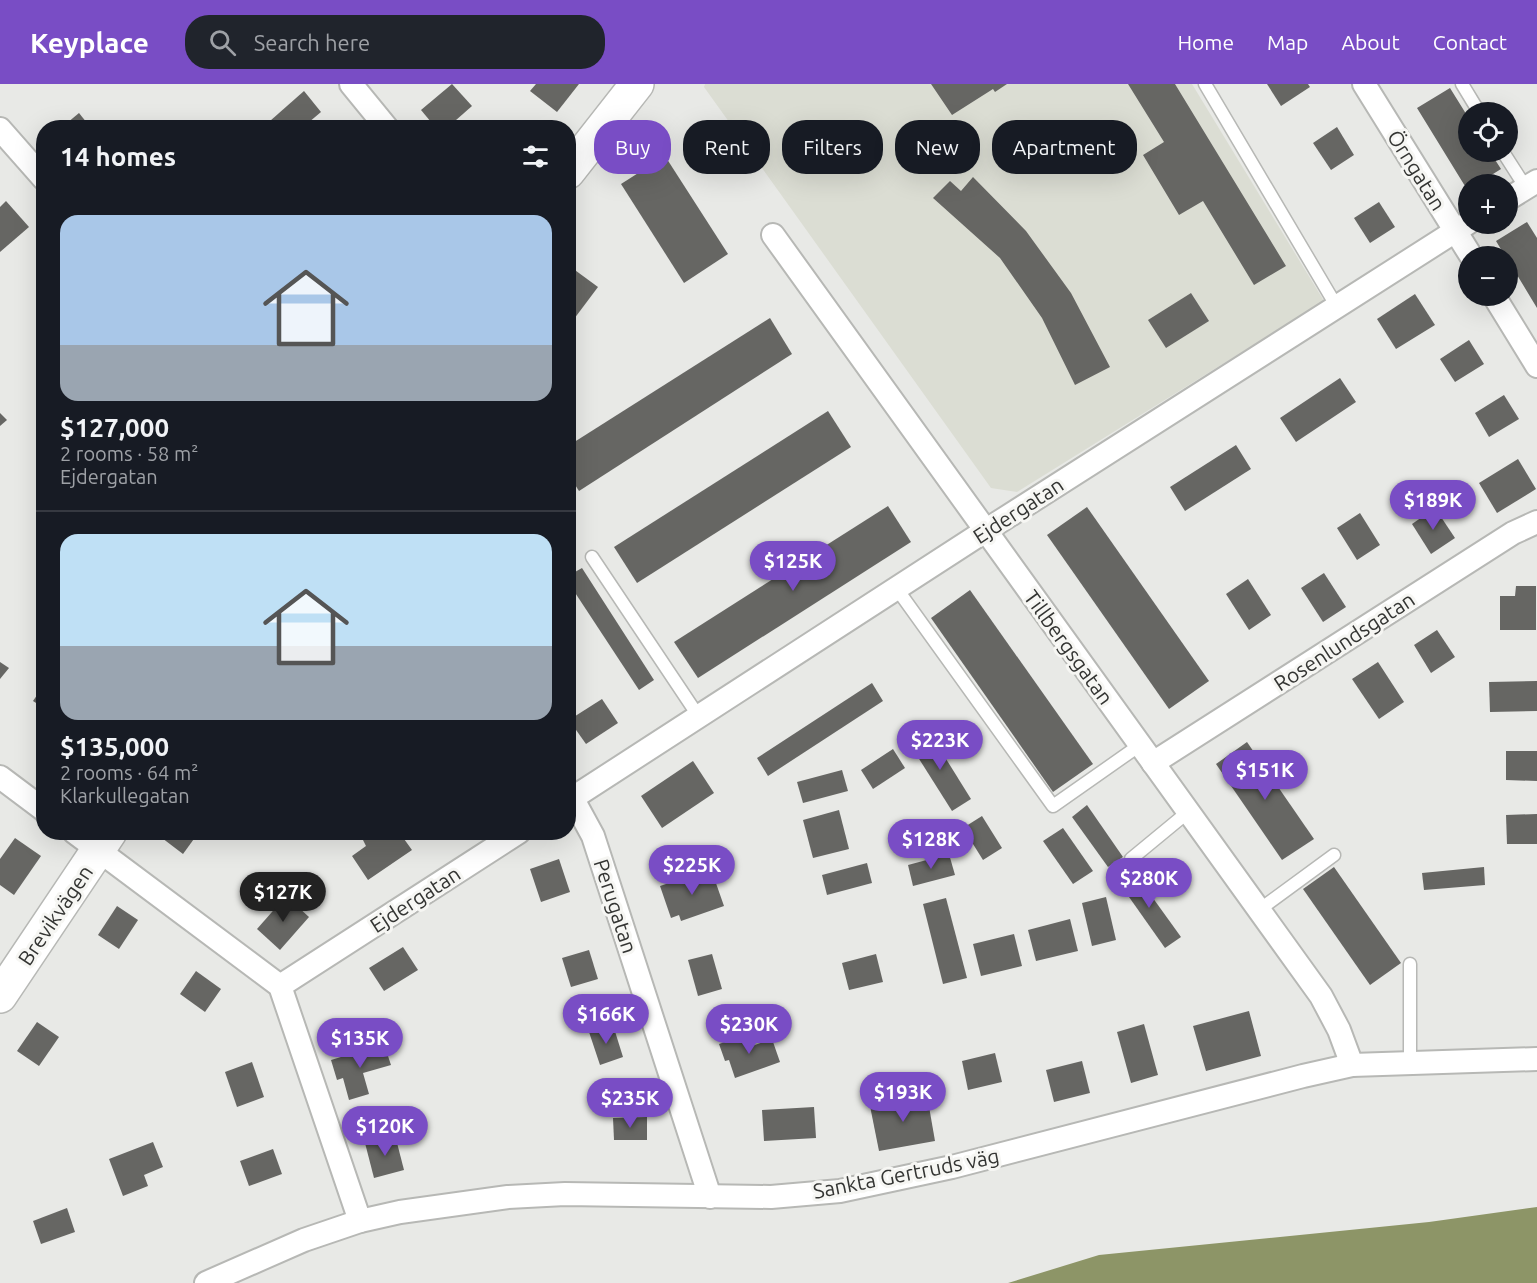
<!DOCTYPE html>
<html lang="en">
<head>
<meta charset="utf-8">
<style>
  body { margin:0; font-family:Ubuntu,sans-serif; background:#20242c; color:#f1f3f6; height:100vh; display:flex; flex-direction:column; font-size:22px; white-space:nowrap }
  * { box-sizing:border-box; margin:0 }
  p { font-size:20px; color:#9ea1a6 }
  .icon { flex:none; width:33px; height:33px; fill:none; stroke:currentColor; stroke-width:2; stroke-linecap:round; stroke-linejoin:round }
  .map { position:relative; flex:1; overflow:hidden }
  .sheet { position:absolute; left:36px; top:36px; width:540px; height:720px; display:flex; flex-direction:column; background:#171b24; border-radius:24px; box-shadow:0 6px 24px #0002 }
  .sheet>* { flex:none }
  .hud { position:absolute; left:594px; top:36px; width:570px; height:54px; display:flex; gap:12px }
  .buttons { position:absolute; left:1458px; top:18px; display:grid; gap:12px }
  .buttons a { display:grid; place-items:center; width:60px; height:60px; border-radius:50%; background:#171b24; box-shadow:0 6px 24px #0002; font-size:30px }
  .price { position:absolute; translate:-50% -51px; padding:0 14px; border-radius:21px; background:#794dc5; color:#fff; font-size:20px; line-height:39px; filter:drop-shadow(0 2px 3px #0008) }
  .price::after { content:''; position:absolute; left:50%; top:36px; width:18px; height:14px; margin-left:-9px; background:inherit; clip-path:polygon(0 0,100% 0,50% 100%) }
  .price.current { background:#222; color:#fff }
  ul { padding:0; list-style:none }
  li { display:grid; align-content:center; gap:12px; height:318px; padding:0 24px }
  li+li { border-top:2px solid #363941 }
  li span { display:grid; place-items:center; height:186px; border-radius:18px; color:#555 }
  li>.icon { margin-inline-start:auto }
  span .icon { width:108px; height:108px; fill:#fffc; stroke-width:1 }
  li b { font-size:26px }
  h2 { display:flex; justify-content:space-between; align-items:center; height:72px; padding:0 24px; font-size:26px }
  .chip { padding:0 21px; border-radius:24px; background:#171b24; box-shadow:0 6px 24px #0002; font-size:21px; line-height:54px }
  .chip.current { background:#794dc5; color:#fff }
  header { display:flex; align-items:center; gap:36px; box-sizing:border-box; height:84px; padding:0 30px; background:#794dc5; color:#fff }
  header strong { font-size:28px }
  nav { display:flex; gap:33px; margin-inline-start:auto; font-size:21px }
  .search { width:420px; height:54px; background:#20242c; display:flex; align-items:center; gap:15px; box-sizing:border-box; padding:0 21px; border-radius:24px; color:#9ea1a6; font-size:22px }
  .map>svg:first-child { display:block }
  .built { fill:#dbddd3 }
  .water { fill:#8d9567 }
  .building { fill:#666663 }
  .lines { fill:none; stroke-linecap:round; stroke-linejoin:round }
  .lane-casing { stroke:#b7b8b5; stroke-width:15 }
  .street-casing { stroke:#b7b8b5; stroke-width:26 }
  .secondary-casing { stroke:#b7b8b5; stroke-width:36 }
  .lane { stroke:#fff; stroke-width:12 }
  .street { stroke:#fff; stroke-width:22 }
  .secondary { stroke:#fff; stroke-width:33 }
  .labels { text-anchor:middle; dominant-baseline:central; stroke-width:6; stroke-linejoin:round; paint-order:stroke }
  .street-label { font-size:21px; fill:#343533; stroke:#f6f6f3 }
</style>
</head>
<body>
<header>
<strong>Keyplace</strong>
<div class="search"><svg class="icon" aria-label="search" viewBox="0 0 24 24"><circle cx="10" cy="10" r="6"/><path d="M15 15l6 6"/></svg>Search here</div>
<nav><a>Home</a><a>Map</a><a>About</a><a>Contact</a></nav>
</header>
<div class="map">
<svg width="1537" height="1199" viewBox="0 0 1537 1199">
  <rect width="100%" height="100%" fill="#e8e9e6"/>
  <path class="built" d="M705,0H1192L1324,217L1017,408L991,404L704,3Z"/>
  <path class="water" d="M1537,1123V1199H1008L1099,1171L1429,1138Z"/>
  <g class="building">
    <path d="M452,0L472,22L447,44H436L421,26Z"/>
    <path d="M536,0H579L557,28L530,7Z"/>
    <path d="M931,0H1007L995,8L993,5L952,31Z"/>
    <path d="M1128,0H1175L1286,182L1254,201L1203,117L1179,131L1143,71L1164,58Z"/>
    <path d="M1267,0H1308L1310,3L1281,22Z"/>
    <path d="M1450,4L1468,33V68H1490L1501,85L1477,100H1468V107L1417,24Z"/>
    <path d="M304,7L321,28L302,44H275L270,37Z"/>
    <path d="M79,29L91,44H61Z"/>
    <path d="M1337,43L1354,71L1331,86L1313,59Z"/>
    <path d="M665,72L728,170L684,199L621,100Z"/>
    <path d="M973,93L1026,147L1071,209L1110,283L1075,301L1042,234L1000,174L933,114L950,97L961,107Z"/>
    <path d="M6,117L29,143L0,168V123Z"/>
    <path d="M1379,118L1395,143L1370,159L1354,134Z"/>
    <path d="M1527,138L1537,154V224L1508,176V172H1505L1496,157Z"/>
    <path d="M568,181L598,203L568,243Z"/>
    <path d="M1191,209L1209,237L1166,264L1148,236Z"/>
    <path d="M1415,210L1435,241L1396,265L1377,235Z"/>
    <path d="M770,234L792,270L579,407L568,390V362Z"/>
    <path d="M1469,256L1484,280L1455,298L1440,275Z"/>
    <path d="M1340,294L1356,318L1296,358L1280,334Z"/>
    <path d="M1504,311L1519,335L1489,353L1475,329Z"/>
    <path d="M828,327L851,363L637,499L614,463Z"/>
    <path d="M0,329L7,336L0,342Z"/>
    <path d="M1236,361L1251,385L1185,427L1170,403Z"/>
    <path d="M1518,375L1536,405L1497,429L1479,399Z"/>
    <path d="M888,422L911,458L698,594L674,558Z"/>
    <path d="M1087,423L1209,597L1169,625L1047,451Z"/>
    <path d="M1435,424L1455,454L1431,470L1412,440Z"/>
    <path d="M1360,429L1380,461L1357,476L1337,444Z"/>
    <path d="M582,484L654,596L639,606L568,498V492Z"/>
    <path d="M1324,489L1346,523L1323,538L1301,504Z"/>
    <path d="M1248,495L1271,531L1249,546L1226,510Z"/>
    <path d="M1516,502H1536V546H1500V512H1515Z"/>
    <path d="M970,506L1093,680L1053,708L931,534Z"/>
    <path d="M1437,546L1455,573L1431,589L1414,561Z"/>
    <path d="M0,578L9,584L0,595Z"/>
    <path d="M1378,578L1404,618L1379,635L1352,595Z"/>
    <path d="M1537,597V627L1490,628L1489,598Z"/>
    <path d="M872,599L883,617L768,692L757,674Z"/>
    <path d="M44,601V624L33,617Z"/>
    <path d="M602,615L618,639L586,660L569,636Z"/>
    <path d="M928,646L971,715L952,727L909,659Z"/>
    <path d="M1247,658L1314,755L1282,776L1216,680Z"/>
    <path d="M893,665L905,684L873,705L861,686Z"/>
    <path d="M1506,667H1537V697L1506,696Z"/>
    <path d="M693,677L714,709L662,744L641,712Z"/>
    <path d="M842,686L848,707L803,719L797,698Z"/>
    <path d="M1087,721L1123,773L1108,783L1072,733Z"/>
    <path d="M839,726L849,765L813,774L803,736Z"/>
    <path d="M1537,730V760H1507L1506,731Z"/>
    <path d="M982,732L1002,764L983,776L963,744Z"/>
    <path d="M1063,744L1093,787L1073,800L1043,757Z"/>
    <path d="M166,748H199L183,770L162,754Z"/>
    <path d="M364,748H399L412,766L368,796L352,772L366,762L362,754Z"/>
    <path d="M15,754L41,772L14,811L0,801V775Z"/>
    <path d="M949,770L955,791L913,802L908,781Z"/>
    <path d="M559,775L570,808L541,818L530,785Z"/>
    <path d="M867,779L872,799L827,811L822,791Z"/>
    <path d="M1334,783L1401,879L1370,901L1303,805Z"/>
    <path d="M1484,783L1485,801L1424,806L1422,789Z"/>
    <path d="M711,785L724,822L681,837L679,831L671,834L660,802Z"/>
    <path d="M1132,785L1181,853L1165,864L1117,796Z"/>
    <path d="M286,812L309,833L280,866L257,845Z"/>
    <path d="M1106,813L1116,856L1092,862L1082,819Z"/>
    <path d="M946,814L967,894L943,900L923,820Z"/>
    <path d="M117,822L138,836L119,865L98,851Z"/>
    <path d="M1070,835L1078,867L1036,877L1028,846Z"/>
    <path d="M1014,850L1022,882L981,892L973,860Z"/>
    <path d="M403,863L418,886L384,907L369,884Z"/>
    <path d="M589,866L598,895L571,903L562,874Z"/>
    <path d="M712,870L722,905L698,912L688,876Z"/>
    <path d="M876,870L883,898L849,906L842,879Z"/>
    <path d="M196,887L221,905L205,928L180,910Z"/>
    <path d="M1249,927L1261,972L1206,987L1193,942Z"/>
    <path d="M37,938L59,953L39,982L17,967Z"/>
    <path d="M1144,940L1158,991L1131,999L1117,948Z"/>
    <path d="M613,941L623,973L600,981L589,948Z"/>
    <path d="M748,950L752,962L772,955L780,978L735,994L729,976L725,977L719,960Z"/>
    <path d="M384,960L391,981L363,989L369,1010L349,1016L343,994L337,996L331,976Z"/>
    <path d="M995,969L1002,998L968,1006L962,977Z"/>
    <path d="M1082,977L1090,1009L1054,1018L1046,986Z"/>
    <path d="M252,978L264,1013L237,1023L225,988Z"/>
    <path d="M927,1011L935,1057L879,1067L870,1022Z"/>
    <path d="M814,1023L816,1054L764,1057L762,1026Z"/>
    <path d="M647,1033V1056H614L613,1034Z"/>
    <path d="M395,1051L404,1086L374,1094L365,1059Z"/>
    <path d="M153,1058L163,1083L144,1091L148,1102L123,1112L109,1075Z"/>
    <path d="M273,1065L282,1090L249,1102L240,1077Z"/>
    <path d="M67,1124L75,1148L41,1160L33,1137Z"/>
  </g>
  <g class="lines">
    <defs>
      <g id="lane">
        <path d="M1205,0L1337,223"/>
        <path d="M1462,0L1479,28"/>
        <path d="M1503,68L1526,104"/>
        <path d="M592,473L699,633"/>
        <path d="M897,505L1053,722L1140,661"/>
        <path d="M1131,775L1188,728"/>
        <path d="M1259,826L1334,771"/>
        <path d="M1410,880V979"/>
      </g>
      <g id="street">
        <path d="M351,0L387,44"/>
        <path d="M1364,0L1471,172"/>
        <path d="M0,45L44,95"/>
        <path d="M1508,115L1537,97"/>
        <path d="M773,151L1321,912L1339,946L1352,981"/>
        <path d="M1494,212L1537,282"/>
        <path d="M1153,679L1513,449L1537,438"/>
        <path d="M0,693L44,726"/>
        <path d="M568,706L593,752L710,1113"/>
        <path d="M568,717L985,447L1468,139"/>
        <path d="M74,748L280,902L360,1137"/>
        <path d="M280,902L519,748"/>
        <path d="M206,1199L304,1156L360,1137L400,1128L508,1113L565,1110L771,1113L840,1107L952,1083L1303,992L1352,981L1537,975"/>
      </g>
      <g id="secondary">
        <path d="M568,88L637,0"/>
        <path d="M0,912L110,748"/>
      </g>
    </defs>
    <use href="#lane" class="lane-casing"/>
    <use href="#street" class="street-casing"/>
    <use href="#secondary" class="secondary-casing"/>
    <use href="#lane" class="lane"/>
    <use href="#street" class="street"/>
    <use href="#secondary" class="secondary"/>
  </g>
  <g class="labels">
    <g class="street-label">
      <text transform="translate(1417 86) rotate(58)">Örngatan</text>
      <text transform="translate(1018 426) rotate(-33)">Ejdergatan</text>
      <text transform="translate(1344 557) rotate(-33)">Rosenlundsgatan</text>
      <text transform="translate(1069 563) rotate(54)">Tillbergsgatan</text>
      <text transform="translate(415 815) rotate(-33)">Ejdergatan</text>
      <text transform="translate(616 822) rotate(72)">Perugatan</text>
      <text transform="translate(55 831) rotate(-56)">Brevikvägen</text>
      <text transform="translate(906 1089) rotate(-11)">Sankta Gertruds väg</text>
    </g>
  </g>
</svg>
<div class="buttons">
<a><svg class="icon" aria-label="locate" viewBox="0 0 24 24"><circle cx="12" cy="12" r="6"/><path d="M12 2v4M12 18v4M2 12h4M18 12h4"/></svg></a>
<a>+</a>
<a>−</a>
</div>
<b class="price" style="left:1433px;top:447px">$189K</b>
<b class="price" style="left:793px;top:508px">$125K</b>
<b class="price" style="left:940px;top:687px">$223K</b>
<b class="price" style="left:1265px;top:717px">$151K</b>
<b class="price" style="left:931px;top:786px">$128K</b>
<b class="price" style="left:692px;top:812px">$225K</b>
<b class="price" style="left:1149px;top:825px">$280K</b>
<b class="price current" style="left:283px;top:839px">$127K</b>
<b class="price" style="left:606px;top:961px">$166K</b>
<b class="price" style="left:749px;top:971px">$230K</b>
<b class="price" style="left:360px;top:985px">$135K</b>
<b class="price" style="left:903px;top:1039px">$193K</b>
<b class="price" style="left:630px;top:1045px">$235K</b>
<b class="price" style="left:385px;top:1073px">$120K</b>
<div class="hud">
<a class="chip current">Buy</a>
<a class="chip">Rent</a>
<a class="chip">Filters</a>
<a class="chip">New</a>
<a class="chip">Apartment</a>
</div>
<section class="sheet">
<h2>14 homes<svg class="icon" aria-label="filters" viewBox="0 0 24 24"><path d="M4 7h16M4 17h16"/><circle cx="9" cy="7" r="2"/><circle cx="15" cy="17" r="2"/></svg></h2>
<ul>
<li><span style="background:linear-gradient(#a9c7e8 70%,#9aa5b1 0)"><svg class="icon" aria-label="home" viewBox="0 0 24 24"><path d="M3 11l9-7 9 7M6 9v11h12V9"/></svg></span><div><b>$127,000</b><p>2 rooms · 58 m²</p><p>Ejdergatan</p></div></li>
<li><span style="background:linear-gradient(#bfe0f5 60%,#9aa5b1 0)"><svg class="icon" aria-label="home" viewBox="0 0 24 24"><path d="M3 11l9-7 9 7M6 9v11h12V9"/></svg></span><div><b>$135,000</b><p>2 rooms · 64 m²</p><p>Klarkullegatan</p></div></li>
</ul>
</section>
</div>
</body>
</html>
